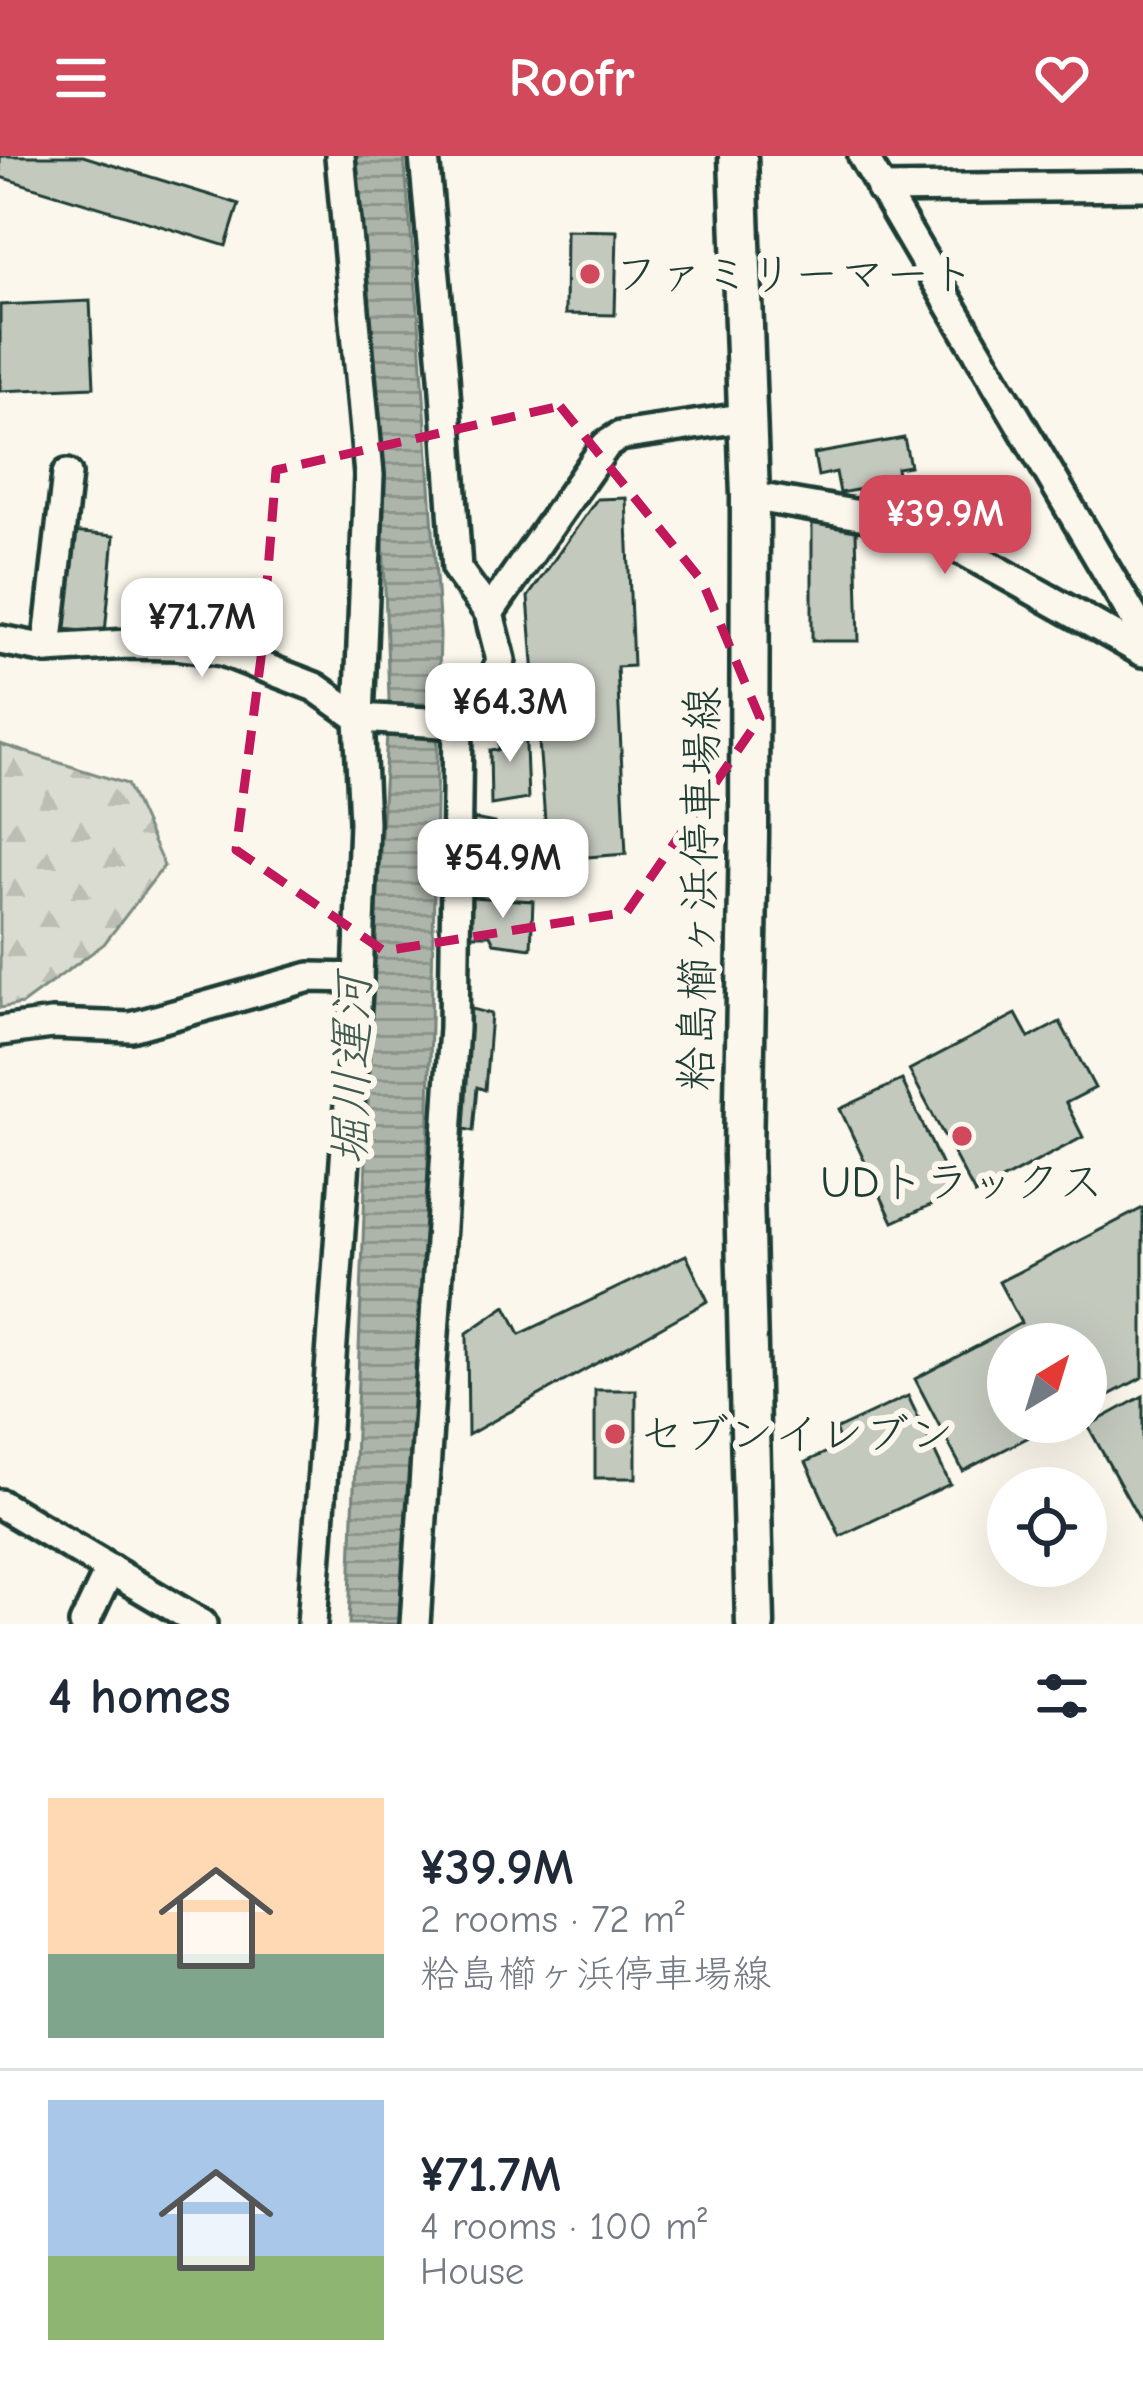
<!DOCTYPE html>
<html lang="en">
<head>
<meta charset="utf-8">
<style>
  body { margin:0; font-family:"Comic Neue","Klee One",sans-serif; background:#f2f2f3; color:#1f2937; height:100vh; display:flex; flex-direction:column; font-size:45px; white-space:nowrap }
  * { box-sizing:border-box; margin:0 }
  p { font-size:39px; color:#747a83 }
  .icon { flex:none; width:66px; height:66px; fill:none; stroke:currentColor; stroke-width:2; stroke-linecap:round; stroke-linejoin:round }
  .map { position:relative; height:1468px; overflow:hidden }
  .sheet { display:flex; flex-direction:column; background:#fff; flex:1 }
  .sheet>* { flex:none }
  .needle { width:78px; rotate:38deg }
  .tools { position:absolute; left:987px; top:1167px; display:grid; gap:24px }
  .tools a { display:grid; place-items:center; width:120px; height:120px; border-radius:50%; background:#fff; box-shadow:0 12px 48px #0002; font-size:60px }
  .price { position:absolute; translate:-50% -102px; padding:0 27px; border-radius:24px; background:#fff; color:#222; font-size:39px; line-height:78px; filter:drop-shadow(0 3px 6px #0008) }
  .price::after { content:''; position:absolute; left:50%; top:72px; width:36px; height:27px; margin-left:-18px; background:inherit; clip-path:polygon(0 0,100% 0,50% 100%) }
  .price.active { background:#d1495b; color:#fff }
  ul { padding:0; list-style:none }
  li { display:flex; align-items:center; gap:36px; height:300px; padding:0 48px }
  li+li { border-top:3px solid #e0e1e3 }
  li span { display:grid; place-items:center; flex:none; width:336px; height:240px; border-radius:0px; color:#555 }
  li>.icon { margin-inline-start:auto }
  span .icon { width:144px; height:144px; fill:#fffc; stroke-width:1 }
  li b { font-size:51px }
  h2 { display:flex; justify-content:space-between; align-items:center; height:144px; padding:0 48px; font-size:51px }
  header { display:flex; justify-content:space-between; align-items:center; height:156px; padding:0 48px; background:#d1495b; color:#fff; font-size:54px; font-weight:700 }
  .map>svg:first-child { display:block }
  .forest { fill:url(#forest-firs); stroke:#7d8c82; stroke-width:3 }
  .water { fill:url(#water-rules); stroke:#74847b; stroke-width:3 }
  .building { fill:#c4c9be; stroke:#1f3d34; stroke-width:3 }
  .lines { fill:none; stroke-linecap:round; stroke-linejoin:round }
  .street-casing { stroke:#1f3d34; stroke-width:36 }
  .secondary-casing { stroke:#1f3d34; stroke-width:45 }
  .street { stroke:#fbf7ec; stroke-width:27 }
  .secondary { stroke:#fbf7ec; stroke-width:36 }
  .marked { fill:none; stroke:#c2185b; stroke-width:9; stroke-dasharray:24 15; stroke-linejoin:round }
  .poi-dot { fill:#d1495b; stroke:#fbf7ec; stroke-width:4.5 }
  .labels { text-anchor:middle; dominant-baseline:central; stroke-width:12; stroke-linejoin:round; paint-order:stroke }
  .poi-label { font-size:45px; fill:#1f3d34; stroke:#fbf7ec; text-anchor:start }
  .street-label { font-size:45px; fill:#1f3d34; stroke:#fbf7ec }
  .water-label { font-size:48px; font-style:italic; fill:#425b52; stroke:#fbf7ec }
</style>
</head>
<body>
<header><svg class="icon" aria-label="menu" viewBox="0 0 24 24"><path d="M4 6h16M4 12h16M4 18h16"/></svg>Roofr<svg class="icon" aria-label="heart" viewBox="0 0 24 24"><path d="M12 20l-8-8c-3-5 5-10 8-4 3-6 11-1 8 4z"/></svg></header>
<div class="map">
<svg width="1143" height="1468" viewBox="0 0 1143 1468">
  <defs>
    <pattern id="forest-firs" width="22" height="20" patternUnits="userSpaceOnUse" patternTransform="scale(3)"><rect width="22" height="20" fill="#dbdcd1"/><path d="M5 1l3.5 6h-7zM16 11l3.5 6h-7z" fill="#bcbeb4"/></pattern>
    <pattern id="water-rules" width="6" height="5" patternUnits="userSpaceOnUse" patternTransform="scale(3)"><rect width="6" height="5" fill="#adb4aa"/><path d="M0 2.5h6" fill="none" stroke="#8c948b"/></pattern>
  </defs>
  <rect width="100%" height="100%" fill="#fbf7ec"/>
  <filter id="ink" filterUnits="userSpaceOnUse"><feTurbulence type="fractalNoise" baseFrequency=".00833" numOctaves="2"/><feDisplacementMap in="SourceGraphic" scale="24" xChannelSelector="R" yChannelSelector="G"/><feConvolveMatrix kernelMatrix="1 2 1 2 8 2 1 2 1" color-interpolation-filters="sRGB"/></filter>
  <g filter="url(#ink)">
    <path class="forest" d="M0,588L127,628L164,710L104,788L22,848L0,852Z"/>
    <path class="water" d="M354,0H404L419,166L440,478L426,1084L400,1468H349L372,839L389,542L383,378Z"/>
    <g class="building">
      <path d="M0,0H83L239,48L226,90L0,21Z"/>
      <path d="M566,74L617,75L615,159L565,158Z"/>
      <path d="M90,145L94,231L0,235V149Z"/>
      <path d="M904,282L910,310L897,312L899,326L840,337L836,316L818,320L814,298Z"/>
      <path d="M626,342L633,510L617,511L626,698L548,704L528,441L597,343Z"/>
      <path d="M812,364L856,375L859,485H812Z"/>
      <path d="M72,376L114,380L105,477L63,473Z"/>
      <path d="M525,565L528,643L491,649L490,594H499V566Z"/>
      <path d="M474,663L494,667L493,704L472,705Z"/>
      <path d="M471,741L533,745L531,792L494,787L490,779H471Z"/>
      <path d="M468,852L491,858L485,934L477,931L473,975L455,971Z"/>
      <path d="M1016,858L1029,882L1060,866L1095,932L1066,947L1083,981L975,1038L909,914Z"/>
      <path d="M902,924L955,1038L893,1066L840,953Z"/>
      <path d="M1143,1052V1221L1086,1251V1188H1008V1266H1058L963,1315L915,1223L1021,1167L999,1126Z"/>
      <path d="M686,1099L708,1145L468,1279L467,1177L506,1150L520,1178Z"/>
      <rect x="595" y="1234" width="41" height="88"/>
      <path d="M908,1240L950,1328L840,1380L806,1306L842,1289L835,1274Z"/>
      <path d="M1143,1240V1370L1088,1270Z"/>
    </g>
    <g class="lines">
      <defs>
        <g id="street">
          <path d="M863,0L1143,477"/>
          <path d="M881,33L1143,30"/>
          <path d="M750,340L917,369L1143,496"/>
          <path d="M489,457L606,289L620,280L748,261"/>
          <path d="M0,484L47,493L128,488L176,489L222,495L315,531L359,562L443,567L458,565L474,551L491,531L501,504L489,457L457,413L444,220L424,0"/>
          <path d="M47,493L67,318"/>
          <path d="M0,875L52,868L131,871L310,821L358,822"/>
          <path d="M0,1348L202,1468"/>
          <path d="M84,1468L110,1413"/>
          <path d="M312,1468L358,822L364,666L359,562L369,319L340,0"/>
          <path d="M415,1468L454,872L458,565"/>
        </g>
        <path id="secondary" d="M738,0L750,340L749,679L743,998L755,1468"/>
      </defs>
      <use href="#street" class="street-casing"/>
      <use href="#secondary" class="secondary-casing"/>
      <use href="#street" class="street"/>
      <use href="#secondary" class="secondary"/>
    </g>
  </g>
  <path class="marked" d="M560,250L702,425L760,562L627,756L384,795L236,694L261,502L276,314Z"/>
  <g class="poi-dot">
    <circle cx="590" cy="118" r="12"/>
    <circle cx="962" cy="980" r="12"/>
    <circle cx="615" cy="1278" r="12"/>
  </g>
  <g class="labels">
    <g class="poi-label">
      <text x="614" y="118">ファミリーマート</text>
      <text x="962" y="1026" text-anchor="middle">UDトラックス</text>
      <text x="639" y="1278">セブンイレブン</text>
    </g>
    <g class="street-label">
      <text transform="translate(699 733) rotate(-89)">粭島櫛ヶ浜停車場線</text>
    </g>
    <g class="water-label">
      <text transform="translate(352 914) rotate(-89)">堀川運河</text>
    </g>
  </g>
</svg>
<div class="tools">
<a><svg class="needle" viewBox="-14 -14 28 28"><path d="M0-13l5 13h-10z" fill="#e53935"/><path d="M0 13l5-13h-10z" fill="#747a83"/></svg></a>
<a><svg class="icon" aria-label="locate" viewBox="0 0 24 24"><circle cx="12" cy="12" r="6"/><path d="M12 2v4M12 18v4M2 12h4M18 12h4"/></svg></a>
</div>
<b class="price active" style="left:945px;top:421px">¥39.9M</b>
<b class="price" style="left:202px;top:524px">¥71.7M</b>
<b class="price" style="left:510px;top:609px">¥64.3M</b>
<b class="price" style="left:503px;top:765px">¥54.9M</b>
</div>
<section class="sheet">
<h2>4 homes<svg class="icon" aria-label="filters" viewBox="0 0 24 24"><path d="M4 7h16M4 17h16"/><circle cx="9" cy="7" r="2"/><circle cx="15" cy="17" r="2"/></svg></h2>
<ul>
<li><span style="background:linear-gradient(#ffd9b3 65%,#7fa58c 0)"><svg class="icon" aria-label="home" viewBox="0 0 24 24"><path d="M3 11l9-7 9 7M6 9v11h12V9"/></svg></span><div><b>¥39.9M</b><p>2 rooms · 72 m²</p><p>粭島櫛ヶ浜停車場線</p></div></li>
<li><span style="background:linear-gradient(#a9c7e8 65%,#8fb573 0)"><svg class="icon" aria-label="home" viewBox="0 0 24 24"><path d="M3 11l9-7 9 7M6 9v11h12V9"/></svg></span><div><b>¥71.7M</b><p>4 rooms · 100 m²</p><p>House</p></div></li>
</ul>
</section>
</body>
</html>
